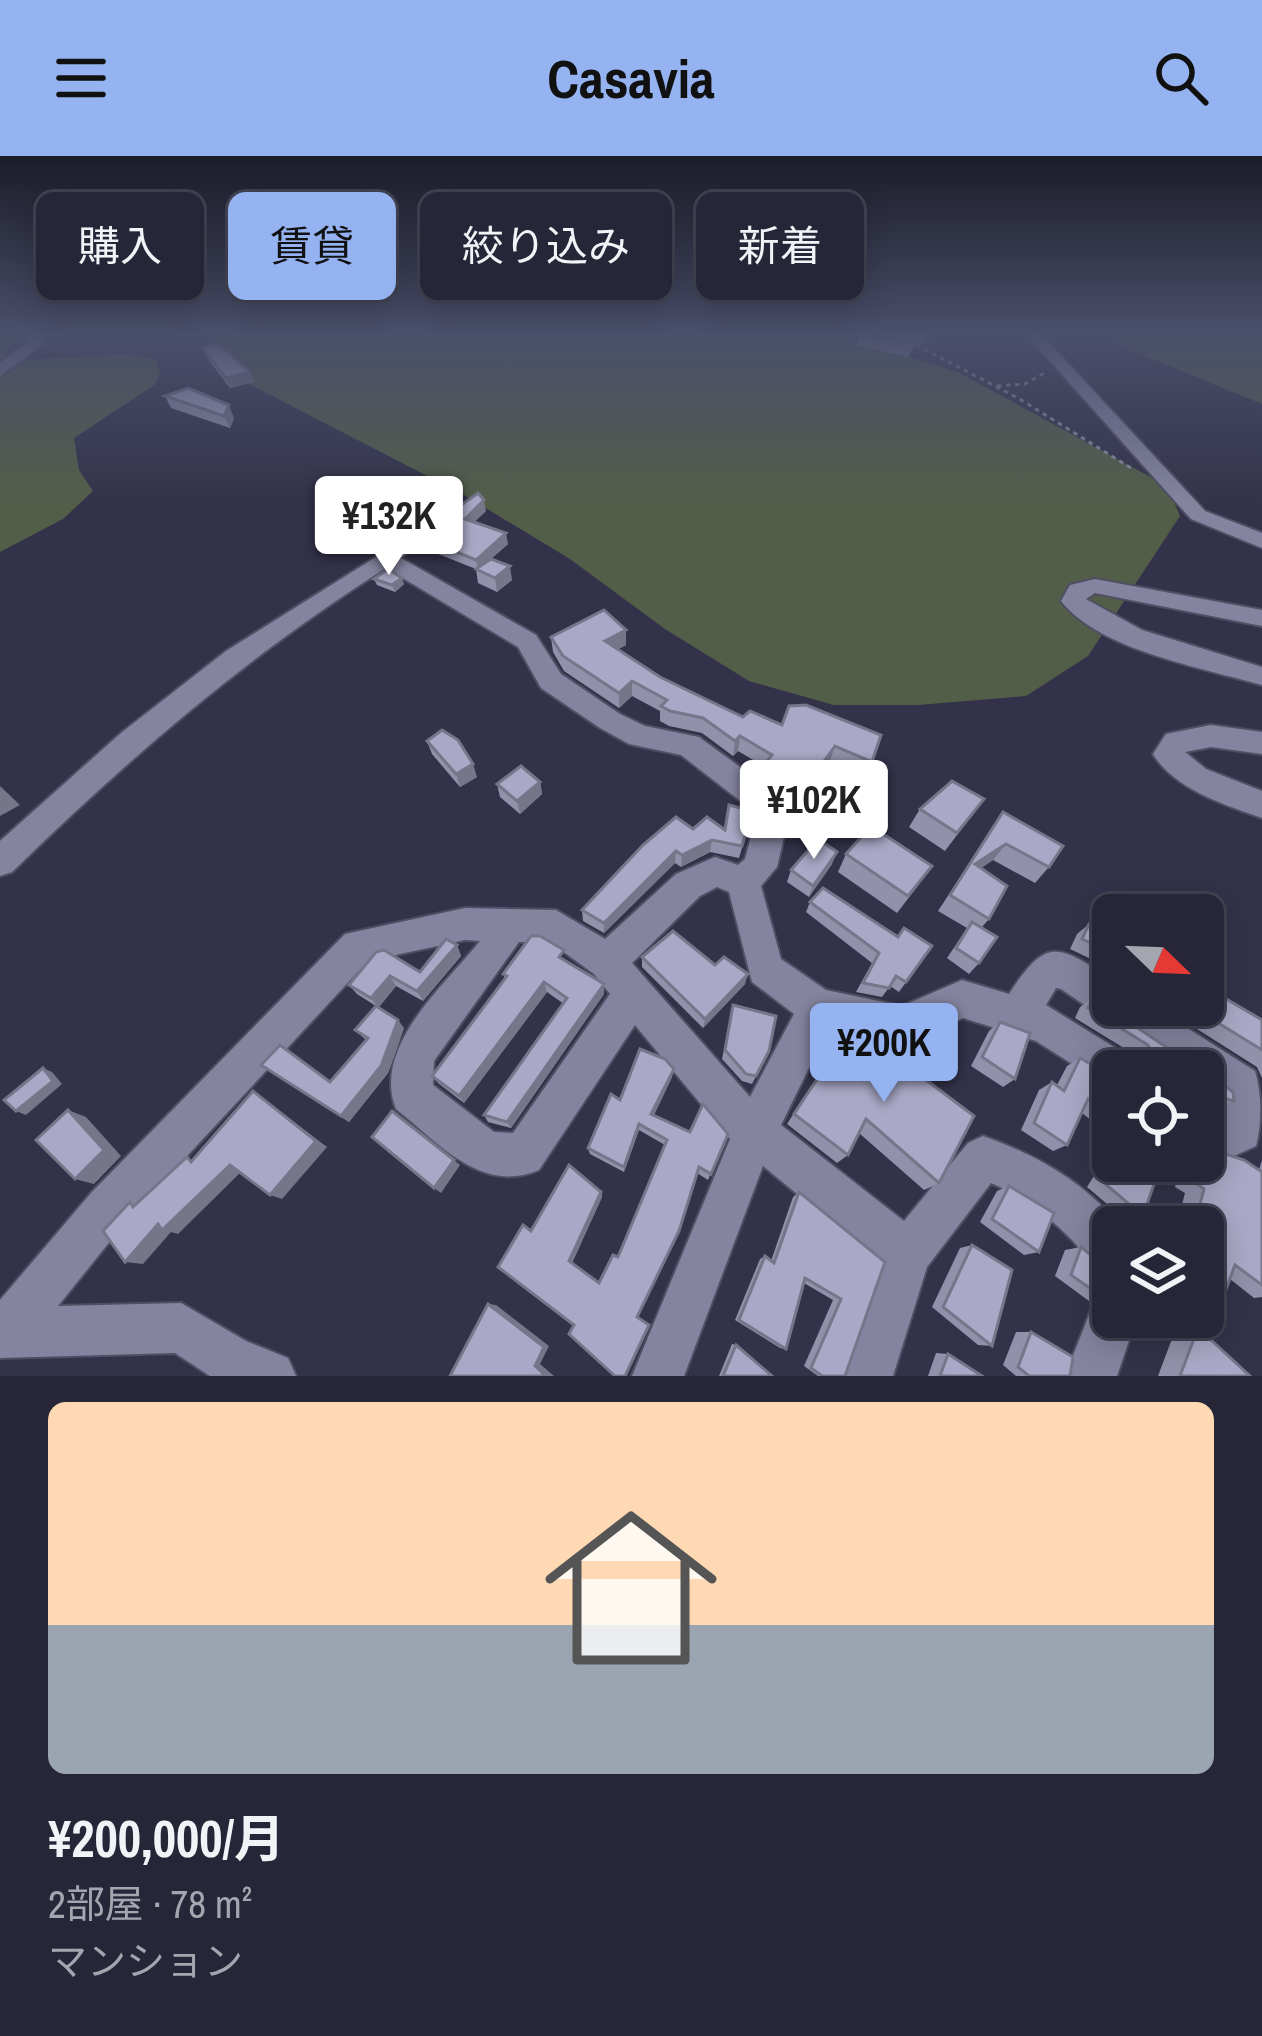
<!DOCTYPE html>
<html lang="ja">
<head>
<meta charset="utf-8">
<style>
  body { margin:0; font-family:"Archivo Narrow","Noto Sans JP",sans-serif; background:#2e2e40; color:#f1f3f6; height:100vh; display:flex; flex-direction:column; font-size:45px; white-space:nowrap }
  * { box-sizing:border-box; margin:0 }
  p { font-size:39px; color:#a4a5ae }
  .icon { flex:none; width:66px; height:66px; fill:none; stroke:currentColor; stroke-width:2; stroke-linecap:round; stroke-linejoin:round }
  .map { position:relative; height:1220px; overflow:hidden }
  .sheet { display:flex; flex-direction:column; background:#262638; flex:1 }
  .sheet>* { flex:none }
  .top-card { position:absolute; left:36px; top:36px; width:1191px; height:108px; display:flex; gap:24px }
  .needle { width:78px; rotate:113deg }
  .controls { position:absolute; left:1092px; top:738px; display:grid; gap:24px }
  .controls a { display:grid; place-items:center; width:132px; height:132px; border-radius:18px; background:#262638; box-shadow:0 6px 30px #0003,0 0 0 3px #424353; font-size:60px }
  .price { position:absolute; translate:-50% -102px; padding:0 27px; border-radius:12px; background:#fff; color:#222; font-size:39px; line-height:78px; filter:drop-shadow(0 3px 6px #0008) }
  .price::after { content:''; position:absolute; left:50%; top:72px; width:36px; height:27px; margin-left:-18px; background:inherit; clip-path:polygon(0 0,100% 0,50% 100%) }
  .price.on { background:#95b2f1; color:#111 }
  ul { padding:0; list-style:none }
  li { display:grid; align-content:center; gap:24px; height:636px; padding:0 48px }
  li span { display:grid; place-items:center; height:372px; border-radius:18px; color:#555 }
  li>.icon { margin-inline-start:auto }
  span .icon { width:216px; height:216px; fill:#fffc; stroke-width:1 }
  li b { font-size:51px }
  .pill { padding:0 42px; border-radius:18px; background:#262638; box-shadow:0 6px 30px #0003,0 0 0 3px #424353; font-size:42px; line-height:108px }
  .pill.on { background:#95b2f1; color:#111 }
  header { display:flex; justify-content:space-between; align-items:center; height:156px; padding:0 48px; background:#95b2f1; color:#111; font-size:54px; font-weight:700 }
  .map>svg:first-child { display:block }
  .green { fill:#535e49 }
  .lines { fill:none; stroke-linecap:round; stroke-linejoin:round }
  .minor-casing { stroke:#504e62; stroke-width:4 }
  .path { stroke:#8b8a9f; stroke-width:3; stroke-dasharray:4.5 4.5; stroke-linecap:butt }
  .minor { fill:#8484a0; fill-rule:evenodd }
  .wall { fill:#9191ab }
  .shaded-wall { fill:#76768b }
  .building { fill:#a9a9c7; stroke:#76768b; stroke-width:3 }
</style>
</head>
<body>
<header><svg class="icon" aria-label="menu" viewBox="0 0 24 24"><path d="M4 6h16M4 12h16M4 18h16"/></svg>Casavia<svg class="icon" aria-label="search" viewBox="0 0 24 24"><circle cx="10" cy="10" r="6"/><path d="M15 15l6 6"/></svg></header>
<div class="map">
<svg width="1262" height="1220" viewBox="0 0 1262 1220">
  <rect width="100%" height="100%" fill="#33324a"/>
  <g class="green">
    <path d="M0,177H32L8,193L13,205L128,198L156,204L160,219L154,229L74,282L79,314L93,335L63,363L0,396Z"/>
    <path d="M203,177H834L958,216L1167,330L1180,360L1088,500L1026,540L918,549H834L749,525L665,473L570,403L464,339L224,215L217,191Z"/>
    <path d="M1104,177H1262V248L1130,194Z"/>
  </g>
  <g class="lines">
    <defs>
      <g id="minor">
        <path d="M24,177H40L43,188L0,220V207L28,186Z"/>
        <path d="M1025,177H1040L1205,355L1262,377V392L1191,363Z"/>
        <path d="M411,379L422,386L401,402L536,479L561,518L620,558L645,570L699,581L773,635L871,642L876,651L871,660L860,664H788L777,711L761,730L781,803L826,834L902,850L962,824L1009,838C1047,780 1057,788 1113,824V849H1151L1255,915C1262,938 1262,967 1256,990L1221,1006L1203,998V952L1220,959L1219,941L1203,929V915H1181L1061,833L1056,832L1046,849L1130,901L1136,915H1113V934L1036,885L963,862L903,890L828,873L781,969L904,1065L968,987L983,980C1037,999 1085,1026 1121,1071H1113V1125C1092,1116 1087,1100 1072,1084C1049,1060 1021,1040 991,1027L927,1111L893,1220H841L881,1107L763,1010L684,1220H632L730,983L635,869L539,1014C481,1039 438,986 396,953C371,891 445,829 480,785L465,784L368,805L123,1069L58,1150L181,1147L246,1185L288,1202L296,1220H210L175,1197L0,1202V1144L91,1037L345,778L465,752L556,754L605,783L676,718L715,701L738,709L745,703L756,662L752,654L681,599L629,588L600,572L541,532L518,491L386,412C247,500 129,602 12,716L0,720V685L121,577L226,495ZM717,731L729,736L752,826L794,858L750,941L632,807L700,740ZM519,786H550L594,818L610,838L513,977L494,976L433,929L434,905Z"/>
        <path d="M1095,423L1262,454V470L1095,437L1086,443L1142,474L1262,511V529C1203,512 1099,494 1061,445L1070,429Z"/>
        <path d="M1211,569L1262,576V598L1211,591L1185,596L1206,613L1262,635V662C1225,649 1174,633 1153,598L1166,578Z"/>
        <path d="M1113,1133V1161H1137L1117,1220H1065L1096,1141Z"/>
      </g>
    </defs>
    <use href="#minor" class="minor-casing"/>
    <g class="path">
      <path d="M916,189L1018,242L1131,312"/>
      <path d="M997,230L1025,228L1044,217"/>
    </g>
    <use href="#minor" class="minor"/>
  </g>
  <g class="wall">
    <path d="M860,177H935L923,188L915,187L908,201L857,189Z"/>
    <path d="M202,192L250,216L254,226L230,232L207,202Z"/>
    <path d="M165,240L234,262L230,272L171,252Z"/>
    <path d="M486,355L474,366L508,388L491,403L512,424L497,436L478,427L476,413L428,394L425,385L413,375L402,379L385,373L381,362Z"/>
    <path d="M374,423L404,428L395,436L377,429Z"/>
    <path d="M551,481L626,489L618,493L660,521L743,561L750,555L872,606L866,621L830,605L809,633L779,631L762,620L765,611L738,595L733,600L702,577L669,570L660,565V555L632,540L619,552L564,515L553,496Z"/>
    <path d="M427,585L477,621L460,631L432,598Z"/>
    <path d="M540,626L542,638L520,658L500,641L497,628Z"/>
    <path d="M984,643L945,695L909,671L920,653Z"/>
    <path d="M753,655L739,702L710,696L681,711L675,707L604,777L583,765L582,754L693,673L725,674Z"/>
    <path d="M1003,656L1049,711L1035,727L993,704L981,712L989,763L982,771L979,807L969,818L947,802L967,772L938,755Z"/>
    <path d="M846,698L920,727L897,757L838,716Z"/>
    <path d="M832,708L809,741L787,726L791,714Z"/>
    <path d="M810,746L898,781L932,790L899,836L890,830L882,841L856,836L872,807L806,756Z"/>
    <path d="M1089,768L1113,780V819L1112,813L1070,793L1077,778Z"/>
    <path d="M457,789L461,800L423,845L396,830L379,851L404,872L388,917L349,966L261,909L330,926L366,884L355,874L376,850L357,838L349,829L420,816Z"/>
    <path d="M642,801L715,809L745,828L703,872L642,811Z"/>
    <path d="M566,805L604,838L511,972L488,966L484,959L564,848L547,836L464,947L438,927L432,920L505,823L503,818Z"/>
    <path d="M1223,841L1262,864V922L1257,911L1159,849H1203Z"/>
    <path d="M1093,842L1219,925L1234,945L1215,952L1210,951L1203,954V915H1143L1140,913L1132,897L1075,862L1080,851Z"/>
    <path d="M733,849L769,895L752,928L742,925L722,903Z"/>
    <path d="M1000,866L1015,923L1003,931L971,910L989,875Z"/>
    <path d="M843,882L939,1027L924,1034L859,977L848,999L837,1007L787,968Z"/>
    <path d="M1080,902L1113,921V981L1082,957L1067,989L1053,995L1021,974L1039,934L1052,926L1057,929L1067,910Z"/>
    <path d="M672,921L654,959L690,976L728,978L708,1024L697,1017L574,1169L531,1075L601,1036L602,1041L572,1107L599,1127L618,1101L665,989L639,974L624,1016L590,998L588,992Z"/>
    <path d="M1207,979L1220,996L1259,1014L1262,1004V1141L1254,1142L1230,1123L1225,1136L1204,1137L1203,1071H1176L1185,1037L1175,1031L1183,1005H1203V980Z"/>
    <path d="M1113,989V1005H1162L1143,1060L1126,1064L1087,1031Z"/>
    <path d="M1009,1030L1039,1096L1024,1099L980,1066L997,1035Z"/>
    <path d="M799,1036L885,1106L845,1220H818L804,1210L833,1144L804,1127L786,1193L780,1192L735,1164L760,1103L765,1100L771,1105L793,1041Z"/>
    <path d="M972,1089L992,1190L978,1189L932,1151L960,1092Z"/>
    <path d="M1081,1091L1107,1144L1089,1145L1055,1120L1065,1094Z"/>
    <path d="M1176,1172H1198L1250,1220H1158Z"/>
    <path d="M1016,1176H1031L1070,1220H1016L1003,1209Z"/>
    <path d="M732,1188L736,1189L772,1220H719Z"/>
    <path d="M936,1197L948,1198L982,1220H928Z"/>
  </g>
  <g class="shaded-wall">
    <path d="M927,177H935L923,188Z"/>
    <path d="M250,216L254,226L230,232L226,222Z"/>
    <path d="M229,249L234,262L230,272L224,260Z"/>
    <path d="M484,344L486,355L467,373L465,363Z"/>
    <path d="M411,365L413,375L402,379L399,369Z"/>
    <path d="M506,377L508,388L478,414L476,404Z"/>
    <path d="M510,410L512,424L497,436L495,422Z"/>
    <path d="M402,422L404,428L395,436L392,429Z"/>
    <path d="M626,474V489L606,500L605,485Z"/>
    <path d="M632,525V540L619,552V537Z"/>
    <path d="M740,580L738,595L733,600L735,585Z"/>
    <path d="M835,590L830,605L809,633L814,619Z"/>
    <path d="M473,608L477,621L460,631L456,618Z"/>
    <path d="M540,626L542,638L520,658L517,645Z"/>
    <path d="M0,630L20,649L0,660Z"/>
    <path d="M712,684L710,696L681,711L682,699Z"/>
    <path d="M1006,688L993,704L963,724L975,708Z"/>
    <path d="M676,695L675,707L604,777V767Z"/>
    <path d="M837,696L832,708L809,741L813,730Z"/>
    <path d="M457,789L461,800L423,845L417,835Z"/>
    <path d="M748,818L745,828L703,872L705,863Z"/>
    <path d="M390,820L396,830L378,852L371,842Z"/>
    <path d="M544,826L547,836L464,947L459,940Z"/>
    <path d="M604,828V838L511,972L507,966Z"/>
    <path d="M398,864L404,872L388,917L349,966L341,960Z"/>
    <path d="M43,912L52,916L62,928L26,959L16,955Z"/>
    <path d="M674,913L672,921L651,965V958Z"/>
    <path d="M253,935L327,991L282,1043L270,1039Z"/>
    <path d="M68,954L86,961L121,1000L94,1028L75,1023Z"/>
    <path d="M639,968V974L624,1016V1011Z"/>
    <path d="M454,1004L460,1009L441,1037L434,1032Z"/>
    <path d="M230,1009L243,1014L178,1078L171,1076L143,1108L125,1106L158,1068Z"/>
    <path d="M601,1036L602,1041L572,1107L569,1105Z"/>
    <path d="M488,1148L496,1149L549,1190L540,1208L554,1220H546L535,1210Z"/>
  </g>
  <g class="building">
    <path d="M865,177H917L912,187Z"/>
    <path d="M218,188L250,216L226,222L202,192Z"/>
    <path d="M188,232L229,249L224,260L165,240Z"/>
    <path d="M478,337L484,344L465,363L506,377L476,404L425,383L429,380L411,365L399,369L381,362L411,341L450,357Z"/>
    <path d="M491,403L510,410L495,422L476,413Z"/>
    <path d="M388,413L402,422L392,429L374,423Z"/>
    <path d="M604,454L626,474L605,485L660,521L743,561L750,555L782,569L789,550L806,549L881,579L872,606L835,590L814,619L783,616L766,606L772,599L740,580L735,585L703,562L670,555L661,550L667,544L632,525L619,537L563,500L551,481Z"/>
    <path d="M442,574L458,584L473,608L456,618L427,585Z"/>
    <path d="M521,610L540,626L517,645L497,628Z"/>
    <path d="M952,625L984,643L957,677L920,653Z"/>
    <path d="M729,649L753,655L742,690L712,684L682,699L676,695L604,767L582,754L643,689L676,661L693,673L707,661L725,674Z"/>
    <path d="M1003,656L1063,690L1049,711L1006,688L975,708L1007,730L989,763L950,739Z"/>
    <path d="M871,670L932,710L908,740L846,698Z"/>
    <path d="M818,683L837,696L813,730L791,714Z"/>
    <path d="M823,732L898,781L904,772L932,790L906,826L896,820L889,832L863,827L879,797L810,746Z"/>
    <path d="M972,766L997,781L979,807L956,792Z"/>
    <path d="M1089,768L1113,780V797L1082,783Z"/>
    <path d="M673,775L715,809L724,801L748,818L705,863L642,801Z"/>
    <path d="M531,780H540L564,794L559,801L604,828L507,966L484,959L567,842L544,826L459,940L432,920L507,820L503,818Z"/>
    <path d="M446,783L457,789L417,835L390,820L371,842L349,829L376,796L384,794L420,816Z"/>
    <path d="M1203,826L1224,837L1223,841L1262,864V894L1189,849H1203Z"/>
    <path d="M1093,842L1196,911L1216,912L1219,925L1233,936L1234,945L1219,941L1217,948L1203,940V915H1174L1156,905L1148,889L1088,852Z"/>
    <path d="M733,849L776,860L769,895L756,920L746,918L725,894Z"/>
    <path d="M376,850L398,864L381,910L341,960L261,909L280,889L330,926L368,882L355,874Z"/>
    <path d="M1000,866L1030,877L1015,923L982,901Z"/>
    <path d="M853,869L974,960L939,1027L866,963L848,999L794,958Z"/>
    <path d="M640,893L665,903L674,913L651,958L690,976L703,948L728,978L711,1018L699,1011L679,1075L637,1161L649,1169L625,1220H615L569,1178L574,1169L498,1111L523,1069L531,1075L569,1009L601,1036L569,1105L599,1127L613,1099L618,1101L667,984L639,968L624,1011L588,992L611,938L620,944Z"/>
    <path d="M1080,902L1113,921V963L1088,943L1067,989L1034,967L1052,926L1064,935Z"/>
    <path d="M43,912L53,925L16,955L4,944Z"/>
    <path d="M253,935L316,985L270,1039L230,1009L162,1074L158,1068L125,1106L103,1075L130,1046L133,1051L187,1001L191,1006Z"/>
    <path d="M68,954L104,994L75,1023L36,984Z"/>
    <path d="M392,955L454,1004L434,1032L372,981Z"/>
    <path d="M1207,979L1217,986L1220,996L1244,1004L1262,1016V1129L1235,1109L1225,1136L1203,1117V1071H1194L1204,1033L1194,1026L1199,1005H1203V992Z"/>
    <path d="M1116,1005H1162L1143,1060L1103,1026Z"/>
    <path d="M1009,1030L1054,1057L1039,1096L992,1063Z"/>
    <path d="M799,1036L885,1106L845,1220H822L811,1212L841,1143L805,1122L786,1193L739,1164L765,1100L774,1107Z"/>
    <path d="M972,1089L1012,1114L992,1190L943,1151Z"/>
    <path d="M1081,1091L1113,1117V1130L1107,1144L1071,1119Z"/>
    <path d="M488,1148L544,1191L535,1210L546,1220H450Z"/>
    <path d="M1198,1172L1250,1220H1180Z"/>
    <path d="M1031,1176L1073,1201L1070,1220H1029L1018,1211Z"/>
    <path d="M736,1189L772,1220H723Z"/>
    <path d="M948,1198L982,1220H940Z"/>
  </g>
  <linearGradient id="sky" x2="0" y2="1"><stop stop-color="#1c1c29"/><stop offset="0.51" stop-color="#4a4f6b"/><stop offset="1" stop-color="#4a4f6b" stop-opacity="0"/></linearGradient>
  <rect width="1262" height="348" fill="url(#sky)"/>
</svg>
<div class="controls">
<a><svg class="needle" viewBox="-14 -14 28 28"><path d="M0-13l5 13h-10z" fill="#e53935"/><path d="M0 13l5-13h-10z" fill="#a4a5ae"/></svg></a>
<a><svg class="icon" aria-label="locate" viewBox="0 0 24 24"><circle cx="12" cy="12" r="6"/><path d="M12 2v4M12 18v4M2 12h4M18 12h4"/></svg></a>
<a><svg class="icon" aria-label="layers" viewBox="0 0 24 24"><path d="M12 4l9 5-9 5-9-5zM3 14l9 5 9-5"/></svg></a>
</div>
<b class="price" style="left:389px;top:422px">¥132K</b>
<b class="price" style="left:814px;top:706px">¥102K</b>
<b class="price on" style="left:884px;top:949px">¥200K</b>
<div class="top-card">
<a class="pill">購入</a>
<a class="pill on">賃貸</a>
<a class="pill">絞り込み</a>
<a class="pill">新着</a>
</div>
</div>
<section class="sheet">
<ul>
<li><span style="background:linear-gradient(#ffd9b3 60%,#9aa5b1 0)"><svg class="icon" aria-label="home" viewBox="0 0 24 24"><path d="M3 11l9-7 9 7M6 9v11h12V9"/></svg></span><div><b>¥200,000/月</b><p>2部屋 · 78 m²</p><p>マンション</p></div></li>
</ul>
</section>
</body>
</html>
